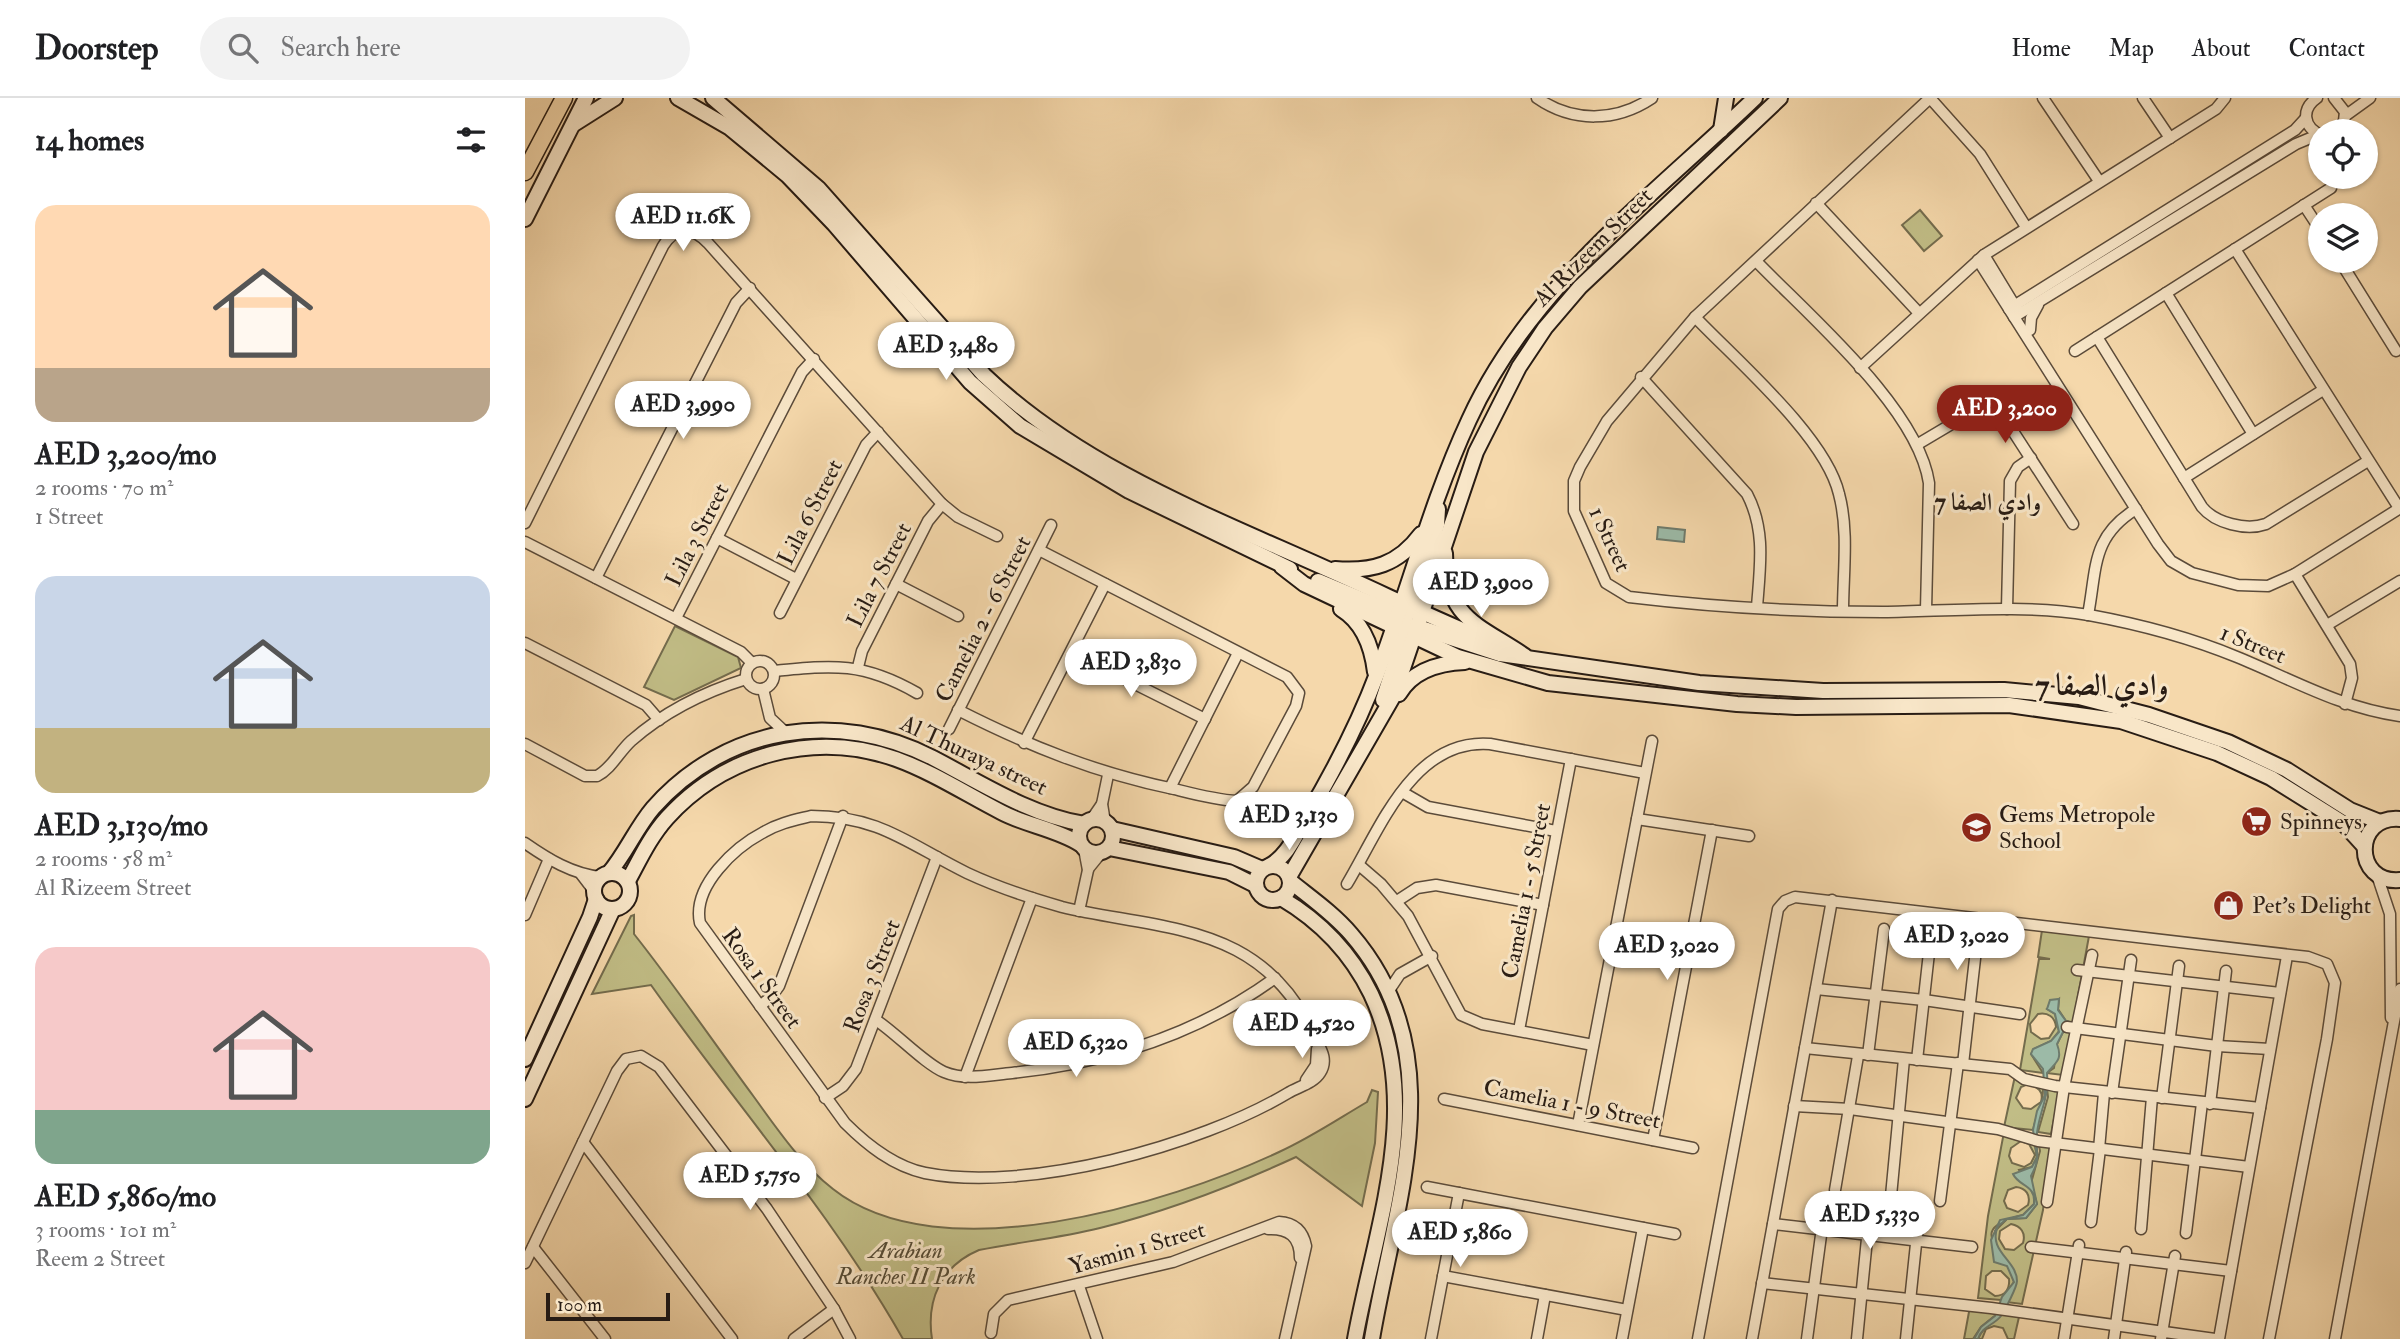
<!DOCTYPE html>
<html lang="en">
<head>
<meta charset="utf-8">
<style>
  body { margin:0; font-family:"IM FELL Double Pica",Amiri,serif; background:#f2f2f2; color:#202124; height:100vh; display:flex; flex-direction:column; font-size:26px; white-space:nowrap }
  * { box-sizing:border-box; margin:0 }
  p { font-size:23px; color:#757577 }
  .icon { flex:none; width:38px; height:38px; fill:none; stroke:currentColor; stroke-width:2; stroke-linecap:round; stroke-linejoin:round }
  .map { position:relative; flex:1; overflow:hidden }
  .panel { display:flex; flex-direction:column; background:#fff; width:525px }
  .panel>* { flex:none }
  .controls { position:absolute; left:1783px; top:21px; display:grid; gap:14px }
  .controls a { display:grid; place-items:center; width:70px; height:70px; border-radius:50%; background:#fff; box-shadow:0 2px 5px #0004; font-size:35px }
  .scale { position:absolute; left:21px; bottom:18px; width:124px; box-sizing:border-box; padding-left:7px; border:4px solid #281c14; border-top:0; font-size:19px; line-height:24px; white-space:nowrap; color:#281c14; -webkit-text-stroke:5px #f8e6c8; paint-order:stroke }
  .price { position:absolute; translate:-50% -60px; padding:0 16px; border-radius:24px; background:#fff; color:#222; font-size:23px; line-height:46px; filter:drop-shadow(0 2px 4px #0008) }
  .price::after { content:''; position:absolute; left:50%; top:42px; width:21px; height:16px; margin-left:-10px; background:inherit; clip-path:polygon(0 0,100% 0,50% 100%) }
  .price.selected { background:#8f2418; color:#fff }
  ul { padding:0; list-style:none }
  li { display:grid; align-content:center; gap:14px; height:371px; padding:0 35px }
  li span { display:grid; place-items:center; height:217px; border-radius:21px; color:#555 }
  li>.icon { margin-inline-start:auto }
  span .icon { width:126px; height:126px; fill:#fffc; stroke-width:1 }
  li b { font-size:30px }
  h2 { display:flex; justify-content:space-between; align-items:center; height:84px; padding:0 35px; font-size:30px }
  header { display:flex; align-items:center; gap:42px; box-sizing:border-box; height:98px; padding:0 35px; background:#fff; border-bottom:2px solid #e0e0e0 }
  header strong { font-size:33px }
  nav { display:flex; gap:38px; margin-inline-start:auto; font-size:24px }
  .search { width:490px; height:63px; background:#f2f2f2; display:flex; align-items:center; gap:18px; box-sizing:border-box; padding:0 24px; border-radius:38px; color:#757577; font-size:26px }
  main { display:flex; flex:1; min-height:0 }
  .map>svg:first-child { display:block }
  .green { fill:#c1bd86; stroke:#746c4d; stroke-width:2; fill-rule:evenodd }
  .water { fill:#9cbaa7; stroke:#6e7b6c; stroke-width:2 }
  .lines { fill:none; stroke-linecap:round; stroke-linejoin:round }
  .street-casing { stroke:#5b4b3a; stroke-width:13 }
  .secondary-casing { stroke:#281c14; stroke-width:18 }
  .primary-casing { stroke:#281c14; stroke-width:19 }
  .street { stroke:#f8e6c8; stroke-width:10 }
  .secondary { stroke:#f8e6c8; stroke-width:14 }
  .primary { stroke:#f5d8ab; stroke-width:16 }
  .labels { text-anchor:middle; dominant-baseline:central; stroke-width:6; stroke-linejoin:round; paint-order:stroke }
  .street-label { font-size:23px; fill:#281c14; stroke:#f8e6c8 }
  .poi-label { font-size:23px; fill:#281c14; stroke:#f8e6c8; text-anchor:start }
  .park-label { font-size:23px; font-style:italic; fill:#564c36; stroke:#f8e6c8 }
  .neighbourhood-label { font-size:24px; font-weight:bold; fill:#281c14; stroke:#f8e6c8 }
  .district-label { font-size:30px; font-weight:bold; fill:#281c14; stroke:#f8e6c8 }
</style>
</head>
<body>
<header>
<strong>Doorstep</strong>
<div class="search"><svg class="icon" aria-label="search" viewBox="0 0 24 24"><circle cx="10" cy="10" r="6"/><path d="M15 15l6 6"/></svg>Search here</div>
<nav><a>Home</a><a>Map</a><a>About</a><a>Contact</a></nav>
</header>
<main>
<section class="panel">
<h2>14 homes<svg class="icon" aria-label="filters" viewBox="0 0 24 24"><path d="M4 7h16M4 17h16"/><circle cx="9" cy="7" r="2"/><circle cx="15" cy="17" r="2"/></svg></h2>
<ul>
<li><span style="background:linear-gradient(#ffd9b3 75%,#b9a48a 0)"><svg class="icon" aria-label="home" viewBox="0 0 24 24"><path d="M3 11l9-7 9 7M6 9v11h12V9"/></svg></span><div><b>AED 3,200/mo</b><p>2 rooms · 70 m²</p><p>1 Street</p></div></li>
<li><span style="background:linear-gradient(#c9d6e8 70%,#c2b280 0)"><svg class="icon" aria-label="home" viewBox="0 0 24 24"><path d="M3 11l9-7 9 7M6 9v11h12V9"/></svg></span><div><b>AED 3,130/mo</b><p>2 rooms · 58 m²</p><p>Al Rizeem Street</p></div></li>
<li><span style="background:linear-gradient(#f6c9c9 75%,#7fa58c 0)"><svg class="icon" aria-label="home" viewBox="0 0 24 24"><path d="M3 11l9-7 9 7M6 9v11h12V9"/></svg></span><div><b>AED 5,860/mo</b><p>3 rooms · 101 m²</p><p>Reem 2 Street</p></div></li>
</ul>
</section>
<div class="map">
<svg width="1875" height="1241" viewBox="0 0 1875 1241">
  <rect width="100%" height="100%" fill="#f5d8ab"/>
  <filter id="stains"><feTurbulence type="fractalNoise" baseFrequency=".00286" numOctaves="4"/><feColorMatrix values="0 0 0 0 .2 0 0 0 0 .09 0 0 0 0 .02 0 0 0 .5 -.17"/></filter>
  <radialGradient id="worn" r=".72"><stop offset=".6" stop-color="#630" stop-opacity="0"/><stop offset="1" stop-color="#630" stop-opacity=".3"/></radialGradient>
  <g class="green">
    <path d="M1395,112L1417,138L1399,153L1377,127Z"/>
    <path d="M150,528L213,559L216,570L149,602L119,589Z"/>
    <path d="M109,817V836C151,889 189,945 229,999C253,1032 275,1065 308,1091C415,1176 643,1106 754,1054C785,1040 813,1021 842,1004L847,992L853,994L850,1045L837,1108L771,1059C708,1088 642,1113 575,1130C535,1140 494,1144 454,1152C416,1168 401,1202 407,1241H378C306,1114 210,1006 126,887L67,896L106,818Z"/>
    <path d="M1517,832L1564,838L1548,925L1541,923L1533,911L1534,901L1522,911L1530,916L1534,933L1526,943L1509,951L1506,956L1518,975L1495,972L1514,861H1525L1513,859ZM1513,916C1523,914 1530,919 1531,929L1524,940L1516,941L1506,934L1505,926Z"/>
    <path d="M1547,933L1538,977L1522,975L1529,970L1532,946L1538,934Z"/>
    <path d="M1490,978L1517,982C1521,1002 1512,1013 1508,1032L1479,1029ZM1503,986C1513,989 1519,993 1516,1004L1506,1011L1498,1010L1491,1000L1496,989Z"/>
    <path d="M1536,986L1526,1036L1513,1034L1523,999L1522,990Z"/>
    <path d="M1479,1034L1508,1038L1512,1059L1507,1069L1494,1072L1509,1097V1106L1498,1117C1437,1132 1482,1150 1489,1184L1476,1202L1453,1200L1463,1118ZM1496,1043L1504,1046L1510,1057L1506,1065L1499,1069L1487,1065L1484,1058L1486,1050ZM1491,1089C1501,1090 1506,1097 1503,1107L1493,1114L1482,1110L1479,1103L1483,1092ZM1467,1173H1476L1484,1181C1485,1191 1480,1198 1470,1198L1460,1191L1461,1178Z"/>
    <path d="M1512,1039L1526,1041L1518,1112L1497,1206L1481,1204C1508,1159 1466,1171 1470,1133L1482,1121L1501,1120L1512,1106L1506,1085L1515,1053ZM1486,1126C1496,1128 1501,1135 1498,1145L1489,1152L1480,1151L1474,1141L1475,1133Z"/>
    <path d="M1446,1203L1472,1216L1456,1229L1448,1241H1439Z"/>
    <path d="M1481,1208L1496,1210L1489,1241H1483L1478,1230L1469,1228L1461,1231L1457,1241H1453C1458,1228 1472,1219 1481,1208Z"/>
  </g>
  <g class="water">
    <path d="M1133,429L1160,432L1159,444L1132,441Z"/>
    <path d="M1534,901L1533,912L1541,923L1548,925L1547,933L1538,934L1532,946C1538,962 1531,964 1522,975C1524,1002 1515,1011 1512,1035C1510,1055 1517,1058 1506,1078L1512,1106L1501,1120L1482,1121L1473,1128C1462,1153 1492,1162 1492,1183C1492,1189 1480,1212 1476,1218C1468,1228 1457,1228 1453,1241H1449L1456,1229L1470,1218L1477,1199L1489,1184L1482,1168L1469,1164L1466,1142L1475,1122L1498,1117L1509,1106C1511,1086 1494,1089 1488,1076L1507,1069L1512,1059L1508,1032L1512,1013L1520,997L1518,971L1506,956L1508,951L1526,943L1534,934L1530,916L1522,911L1525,902Z"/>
  </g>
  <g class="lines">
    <defs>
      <g id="street">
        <path d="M1012,0C1048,25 1091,24 1127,0"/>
        <path d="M1518,0L1574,83"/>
        <path d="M1618,0L1645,40"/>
        <path d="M1792,0C1776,11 1778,29 1796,37"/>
        <path d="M1809,0L1820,14L1819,23L1812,33"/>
        <path d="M1820,18L1845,0"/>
        <path d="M1291,105L1393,214"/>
        <path d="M1779,107L1796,133"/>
        <path d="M1501,129L1455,56L1405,0L1170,219L1082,323L1055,369L1049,383V413L1081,485L1104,499C1188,509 1274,514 1358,514C1426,513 1496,506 1564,517C1613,526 1666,540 1712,559C1766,581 1816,610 1875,618"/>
        <path d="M1710,151L1874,410"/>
        <path d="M1459,157L1493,213"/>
        <path d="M1453,162L1633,446L1646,463L1667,475L1713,487L1743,488L1770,476L1875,410"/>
        <path d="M1231,163C1284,218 1393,310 1404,385L1401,512"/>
        <path d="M1815,163L1871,253"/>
        <path d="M1641,195L1728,336"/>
        <path d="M1484,211L1770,32L1781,20"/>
        <path d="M1170,219C1212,263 1301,339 1314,396C1324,433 1318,475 1318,513"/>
        <path d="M1489,219L1771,46L1795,36"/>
        <path d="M1505,232L1506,220L1513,207"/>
        <path d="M1572,239L1677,409C1690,425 1721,433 1741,426L1843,363"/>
        <path d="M1550,253L1806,90"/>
        <path d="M1335,270L1459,157L1691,11L1700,0"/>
        <path d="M1116,279L1222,396C1241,432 1235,469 1232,509"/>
        <path d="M1393,346L1457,308L1473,310L1548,426"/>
        <path d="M1659,380L1798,292"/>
        <path d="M0,425L138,148C150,128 168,129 183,145L417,406L433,419L472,438"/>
        <path d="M192,440L271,481"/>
        <path d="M0,444L216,554L227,565"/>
        <path d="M1770,476L1825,566L1827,580L1820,606"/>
        <path d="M71,480L211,205L225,190"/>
        <path d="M371,486L433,518"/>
        <path d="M1482,511L1485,383L1493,369L1506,360"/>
        <path d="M255,515L341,347L353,334"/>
        <path d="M1563,517C1572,470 1566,439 1611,411"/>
        <path d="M151,520L277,274L289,261"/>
        <path d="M1802,527L1875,483"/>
        <path d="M0,545L121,607L134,622"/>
        <path d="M546,554L680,621"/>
        <circle cx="235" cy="577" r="14"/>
        <path d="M333,569L337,553L403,423L417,406"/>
        <path d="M249,573C309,567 338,564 392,595"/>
        <path d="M238,591L245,620L261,635"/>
        <path d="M433,612C504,648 571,675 649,691C669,696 691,702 712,703L728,689L771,608L774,595L762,579L514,452"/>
        <path d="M424,631L526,427"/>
        <path d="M499,645L580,486"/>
        <path d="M0,646L60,678H72C86,671 94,654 106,643C139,614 179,594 221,581"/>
        <path d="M645,690L713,555"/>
        <path d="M877,694L903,709L1031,733"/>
        <path d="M286,718C355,718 383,746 442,775C472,789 505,800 537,809C594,823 659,825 711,852C747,871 773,902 789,938C795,950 804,961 795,975C789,985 773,989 763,995C674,1048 502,1095 400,1075C368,1068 342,1047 320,1025L175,825C167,788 210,749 239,734C254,725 270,722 286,718Z"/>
        <path d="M1112,721L1224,738"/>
        <path d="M566,722L577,706"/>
        <path d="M580,724L577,706L583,677"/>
        <path d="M0,745C23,761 47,776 76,779"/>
        <path d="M834,767L856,786L883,818L936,917L957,926L1068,947"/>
        <path d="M563,771L576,755"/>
        <path d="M56,776L69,793"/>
        <path d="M1852,777L1865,816L1866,920"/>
        <path d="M822,786C855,731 888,640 965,646L1120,675"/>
        <path d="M872,803L892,790L911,787L1018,807"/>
        <path d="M554,813L563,772L559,751"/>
        <path d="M0,817L24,761"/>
        <path d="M1552,872L1755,895"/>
        <path d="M1291,891L1399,902L1495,916"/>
        <path d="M863,894L875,876L907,858"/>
        <path d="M235,908L246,899L254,888L318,718"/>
        <path d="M351,922C372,936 400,966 419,974C440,983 465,977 487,975C582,965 673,936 750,880"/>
        <path d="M1542,929L1692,948L1745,951"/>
        <path d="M994,932L1046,661"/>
        <path d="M1280,950L1485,971L1499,981L1530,988L1735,1010"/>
        <path d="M1343,957L1359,831"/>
        <path d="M1392,962L1406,837"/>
        <path d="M1438,966L1452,843"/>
        <path d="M440,979L507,800"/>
        <path d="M781,982L791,967L792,951"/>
        <path d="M1587,995L1606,862"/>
        <path d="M300,1000L318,988L331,971L412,759"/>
        <path d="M1637,1000L1654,868"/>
        <path d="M919,1001L1168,1050"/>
        <path d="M1685,1006L1701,873"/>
        <path d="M1269,1008L1325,1011L1473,1031L1513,1043L1724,1069"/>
        <path d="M1053,1027L1127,643"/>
        <path d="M1128,1042L1187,732"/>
        <path d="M58,1044L207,1241"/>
        <path d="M1574,1051L1579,995"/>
        <path d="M902,1089L1150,1136"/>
        <path d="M1310,1092L1333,958"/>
        <path d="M1366,1098L1379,961"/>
        <path d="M1415,1103L1433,965"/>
        <path d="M1522,1104L1539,989L1567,857"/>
        <path d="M1566,1124L1575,1051"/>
        <path d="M1248,1126L1447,1149"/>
        <path d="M743,1131C764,1130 775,1139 775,1160"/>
        <path d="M1616,1131L1627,999"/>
        <path d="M1661,1135L1677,1005"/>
        <path d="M8,1149L80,1241"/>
        <path d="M1506,1149L1706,1173"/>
        <path d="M0,1165L92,973L101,961L116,958L134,969L242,1111L309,1211L325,1241"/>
        <path d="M918,1178L1102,1212"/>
        <path d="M1237,1185L1466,1210L1690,1241"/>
        <path d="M554,1188L572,1241"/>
        <path d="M466,1235L469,1216L483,1202L648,1164L754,1124C770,1125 778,1133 781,1148L760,1241"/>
        <path d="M269,1241L309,1211"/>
        <path d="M906,1241L934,1095"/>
        <path d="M1012,1241L1020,1197"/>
        <path d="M1097,1241L1118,1130"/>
        <path d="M1173,1241L1253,811L1260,803L1270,799L1783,859L1802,866L1810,885L1802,941L1744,1241"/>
        <path d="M1227,1241L1307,802"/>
        <path d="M1282,1241L1299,1115"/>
        <path d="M1332,1241L1344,1121"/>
        <path d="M1381,1241L1393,1127"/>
        <path d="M1539,1241L1554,1147"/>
        <path d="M1589,1241L1601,1154"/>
        <path d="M1636,1241L1650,1158"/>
        <path d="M1694,1241L1762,858"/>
        <path d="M1810,1241L1875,891"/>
      </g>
      <g id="secondary">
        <path d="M153,0L205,30L262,77L309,126L445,284L495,328L604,393L765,471"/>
        <path d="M188,0L293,90L459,277C554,368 682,417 800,470C857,495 913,523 971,546"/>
        <path d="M49,26L90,0"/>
        <path d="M1196,32L1201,0"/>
        <path d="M0,121L61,0"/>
        <path d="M920,455C921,522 953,526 1000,558"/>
        <path d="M757,469L779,486L933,559L1023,585L1212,606L1271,609L1484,607L1596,623L1692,655L1746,680L1818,725L1839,748"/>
        <path d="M810,471C847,474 873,467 896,436"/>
        <path d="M793,483L881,520"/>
        <path d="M816,511C839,525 847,549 850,574"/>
        <path d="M888,513L912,427L913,411"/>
        <path d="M872,529H893L975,556L1174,585L1298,593L1479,592L1554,599L1624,617L1703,644L1762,672L1825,712L1855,724"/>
        <path d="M874,596C888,572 914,565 940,564"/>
        <path d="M858,602L882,528"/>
        <circle cx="571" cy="738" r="17"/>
        <path d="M1875,721C1828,717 1828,786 1875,782"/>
        <path d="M587,731L709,759L737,771"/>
        <path d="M584,750L704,774L730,787"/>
        <circle cx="748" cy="785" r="17"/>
        <path d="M744,768C763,758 771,736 782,718C808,674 834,624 852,576C884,491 906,404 944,322C1005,188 1127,99 1230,0"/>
        <circle cx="87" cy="793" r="18"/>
        <path d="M84,775C101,755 111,730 128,710C201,627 313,611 408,660C456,685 505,717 559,726"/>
        <path d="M764,779L869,597L951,354L994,269L1020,230L1055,189L1255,0"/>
        <path d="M103,783C115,761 125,739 142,720C200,656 290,632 371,661C407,674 441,696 476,714C500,727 531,731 555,746"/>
        <path d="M765,783C786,800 808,815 826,836C930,956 870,1104 847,1241"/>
        <path d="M756,800C795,823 826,855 846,896C899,1008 851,1126 830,1241"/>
        <path d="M0,961L65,819L71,801"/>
        <path d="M0,1001L88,811"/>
      </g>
      <path id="primary" d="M0,74L39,0"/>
    </defs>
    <use href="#street" class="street-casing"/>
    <use href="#secondary" class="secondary-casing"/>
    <use href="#primary" class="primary-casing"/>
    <use href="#street" class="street"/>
    <use href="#secondary" class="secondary"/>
    <use href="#primary" class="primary"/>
  </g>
  <defs>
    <symbol id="supermarket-disc" viewBox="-11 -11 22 22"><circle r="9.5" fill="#8f2418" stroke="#f8e6c8"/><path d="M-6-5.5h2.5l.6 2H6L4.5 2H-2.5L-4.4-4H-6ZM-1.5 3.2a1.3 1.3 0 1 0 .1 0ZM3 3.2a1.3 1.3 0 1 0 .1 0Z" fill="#fff"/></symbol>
    <symbol id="school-disc" viewBox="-11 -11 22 22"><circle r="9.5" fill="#8f2418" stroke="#f8e6c8"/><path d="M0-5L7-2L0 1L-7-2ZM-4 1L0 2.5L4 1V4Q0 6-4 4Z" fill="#fff"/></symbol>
    <symbol id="shop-disc" viewBox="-11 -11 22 22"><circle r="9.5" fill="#8f2418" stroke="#f8e6c8"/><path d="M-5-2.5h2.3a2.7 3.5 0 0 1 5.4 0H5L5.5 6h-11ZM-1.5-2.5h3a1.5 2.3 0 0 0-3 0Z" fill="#fff"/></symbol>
  </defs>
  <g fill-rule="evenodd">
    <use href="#supermarket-disc" x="1714" y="706" width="35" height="35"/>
    <use href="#school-disc" x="1434" y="712" width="35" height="35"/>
    <use href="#shop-disc" x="1686" y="790" width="35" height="35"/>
  </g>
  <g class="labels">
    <g class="street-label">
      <text transform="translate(1068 149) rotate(-45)">Al Rizeem Street</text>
      <text transform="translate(285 414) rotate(-63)">Lila 6 Street</text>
      <text transform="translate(172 437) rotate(-63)">Lila 3 Street</text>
      <text transform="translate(1085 441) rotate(65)">1 Street</text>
      <text transform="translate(354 477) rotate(-63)">Lila 7 Street</text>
      <text transform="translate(458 521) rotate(-63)">Camelia 2 - 6 Street</text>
      <text transform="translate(1728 546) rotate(22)">1 Street</text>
      <text transform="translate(449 657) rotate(25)">Al Thuraya street</text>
      <text transform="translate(1001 793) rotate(-79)">Camelia 1 - 5 Street</text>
      <text transform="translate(347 878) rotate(-69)">Rosa 3 Street</text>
      <text transform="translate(237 880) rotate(54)">Rosa 1 Street</text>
      <text transform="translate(1047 1006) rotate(11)">Camelia 1 - 9 Street</text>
      <text transform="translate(612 1150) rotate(-16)">Yasmin 1 Street</text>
    </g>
    <g class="poi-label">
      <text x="1474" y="716">Gems Metropole<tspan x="1474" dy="26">School</tspan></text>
      <text x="1755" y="723">Spinneys</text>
      <text x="1727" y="807">Pet's Delight</text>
    </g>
    <g class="park-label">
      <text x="381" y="1152">Arabian<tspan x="381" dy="26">Ranches II Park</tspan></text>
    </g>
    <g class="neighbourhood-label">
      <text x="1463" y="404">وادي الصفا 7</text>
    </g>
    <g class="district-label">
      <text x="1577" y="587">وادي الصفا 7</text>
    </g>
  </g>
  <rect width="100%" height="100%" filter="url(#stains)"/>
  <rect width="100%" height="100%" fill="url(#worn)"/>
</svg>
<div class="controls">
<a><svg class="icon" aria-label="locate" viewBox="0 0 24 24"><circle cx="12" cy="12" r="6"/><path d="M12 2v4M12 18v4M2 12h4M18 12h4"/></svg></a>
<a><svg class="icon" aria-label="layers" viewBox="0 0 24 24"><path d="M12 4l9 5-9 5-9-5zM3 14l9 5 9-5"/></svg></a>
</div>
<div class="scale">100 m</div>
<b class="price" style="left:158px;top:155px">AED 11.6K</b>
<b class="price" style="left:421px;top:284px">AED 3,480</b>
<b class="price" style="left:158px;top:343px">AED 3,990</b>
<b class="price selected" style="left:1480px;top:347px">AED 3,200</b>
<b class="price" style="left:956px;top:521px">AED 3,900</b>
<b class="price" style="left:606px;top:601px">AED 3,830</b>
<b class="price" style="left:764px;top:754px">AED 3,130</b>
<b class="price" style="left:1432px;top:874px">AED 3,020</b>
<b class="price" style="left:1142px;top:884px">AED 3,020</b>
<b class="price" style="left:777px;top:962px">AED 4,520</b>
<b class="price" style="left:551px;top:981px">AED 6,320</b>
<b class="price" style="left:225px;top:1114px">AED 5,750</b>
<b class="price" style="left:1345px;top:1153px">AED 5,330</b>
<b class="price" style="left:935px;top:1171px">AED 5,860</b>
</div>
</main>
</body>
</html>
